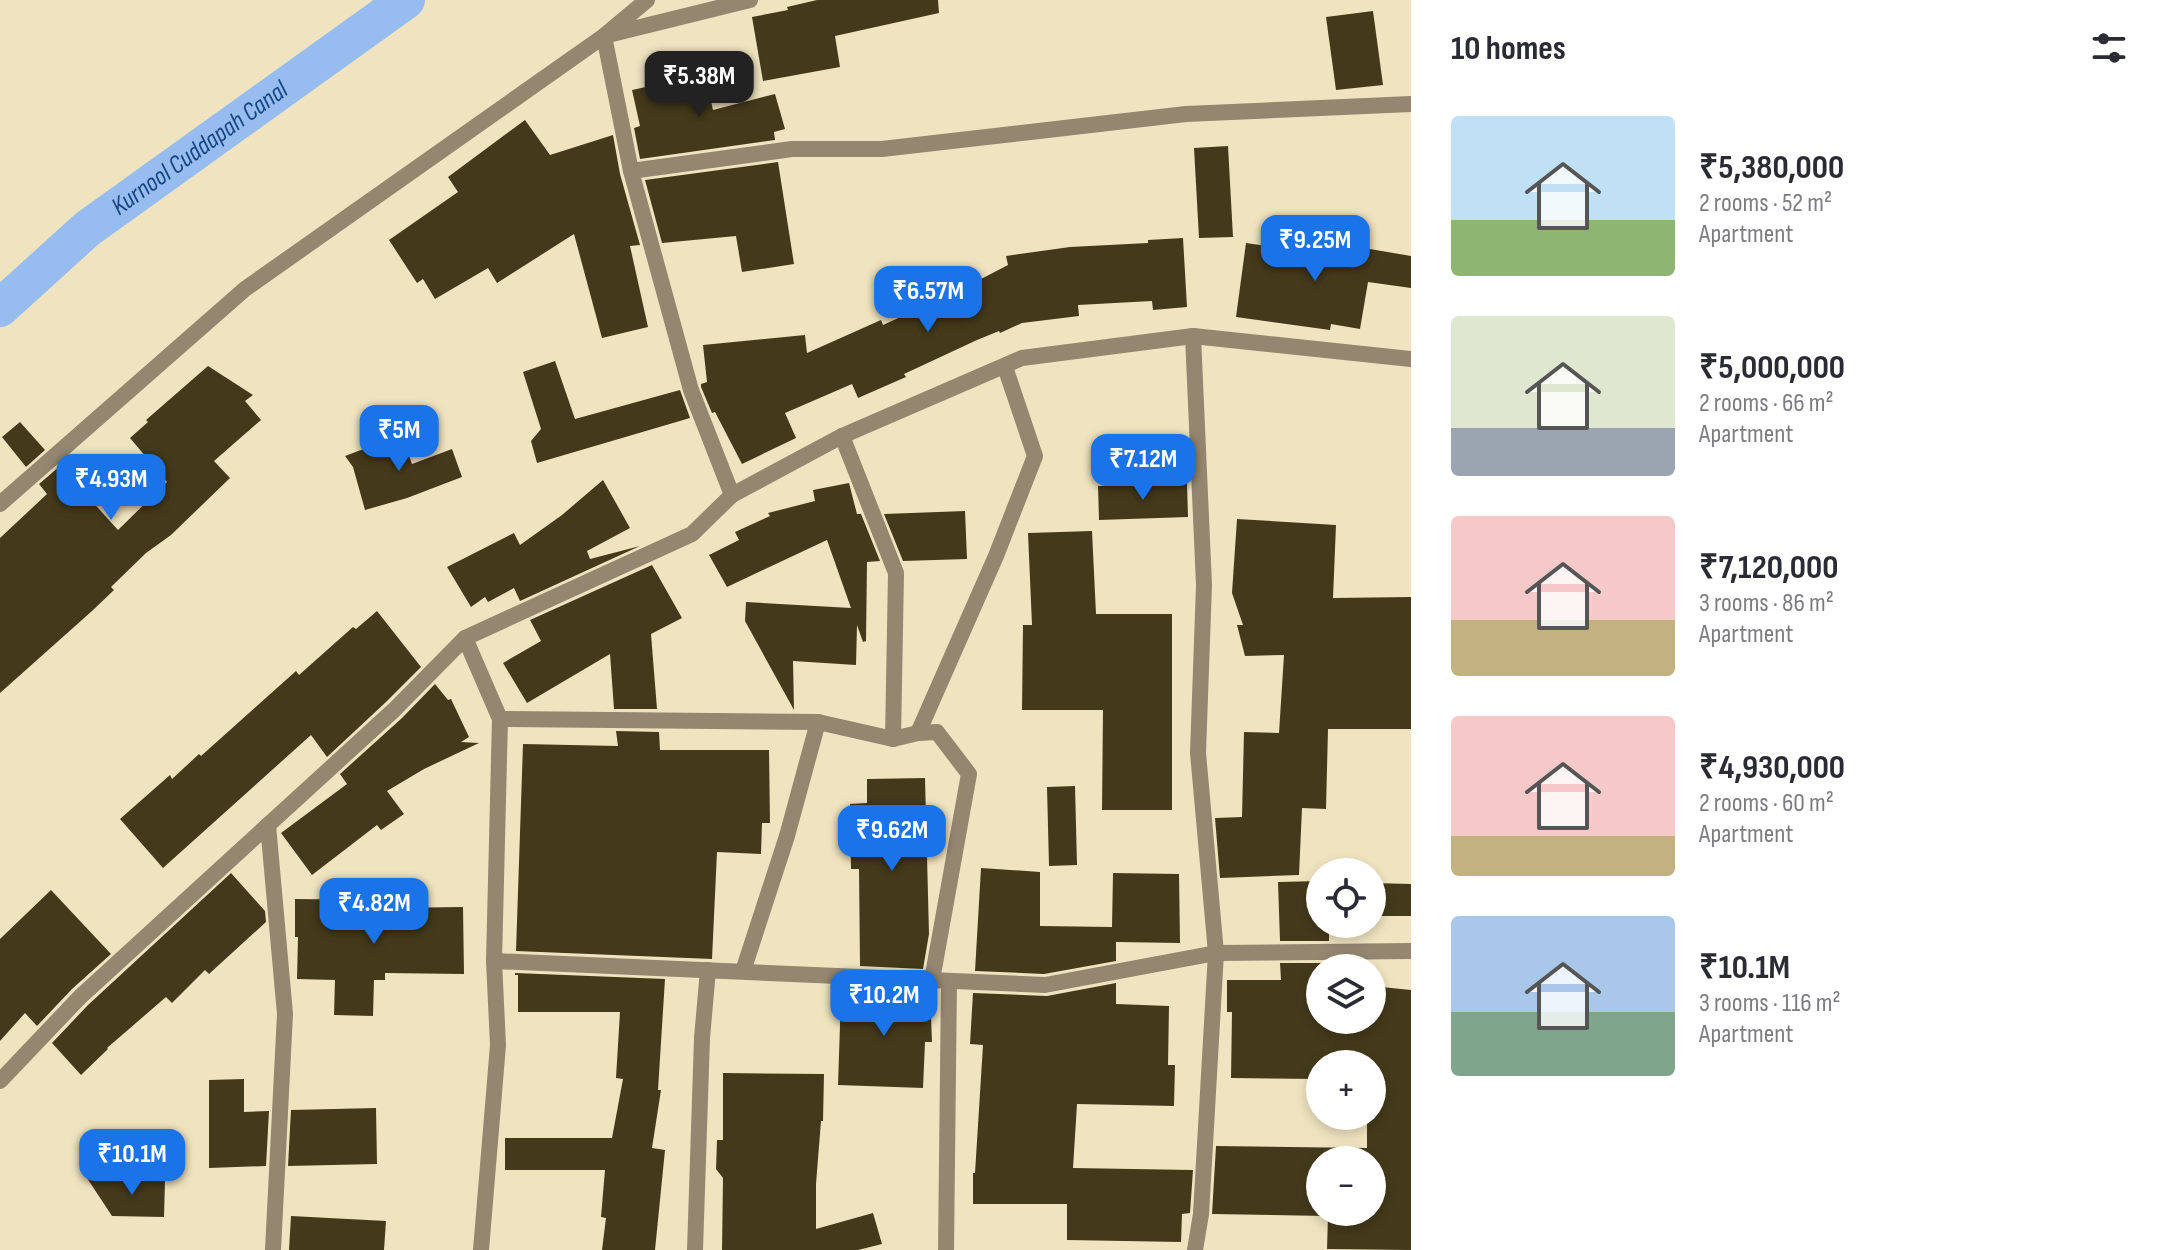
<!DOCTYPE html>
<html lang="en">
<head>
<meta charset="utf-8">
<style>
  body { margin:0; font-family:"Sofia Sans Condensed",sans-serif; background:#f2f2f3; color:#2b2b33; height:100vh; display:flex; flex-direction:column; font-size:30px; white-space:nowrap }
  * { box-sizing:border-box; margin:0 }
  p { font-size:26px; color:#7c7c81 }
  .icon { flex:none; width:44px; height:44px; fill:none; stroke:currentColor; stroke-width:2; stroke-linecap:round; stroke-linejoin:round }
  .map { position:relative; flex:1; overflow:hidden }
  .drawer { display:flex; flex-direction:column; background:#fff; width:760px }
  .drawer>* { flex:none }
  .controls { position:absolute; left:1306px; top:858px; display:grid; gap:16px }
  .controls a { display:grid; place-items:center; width:80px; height:80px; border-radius:50%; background:#fff; box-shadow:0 4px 12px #0003; font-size:40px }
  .price { position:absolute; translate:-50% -68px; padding:0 18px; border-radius:16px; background:#1a73e8; color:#fff; font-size:26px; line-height:52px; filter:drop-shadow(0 2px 4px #0008) }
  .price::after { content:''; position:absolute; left:50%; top:48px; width:24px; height:18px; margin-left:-12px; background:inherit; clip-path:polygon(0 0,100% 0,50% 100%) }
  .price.on { background:#222; color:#fff }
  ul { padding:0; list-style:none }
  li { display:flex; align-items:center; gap:24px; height:200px; padding:0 40px }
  li span { display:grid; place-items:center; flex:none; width:224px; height:160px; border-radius:8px; color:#555 }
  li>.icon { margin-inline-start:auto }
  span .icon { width:96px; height:96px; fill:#fffc; stroke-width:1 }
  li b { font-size:34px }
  h2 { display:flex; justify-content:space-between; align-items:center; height:96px; padding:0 40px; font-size:34px }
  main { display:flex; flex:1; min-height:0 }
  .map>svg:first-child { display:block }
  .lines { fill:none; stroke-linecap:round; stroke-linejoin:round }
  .canal { stroke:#97bdf0; stroke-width:38 }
  .building { fill:#443a1b; fill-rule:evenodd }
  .street { stroke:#94866f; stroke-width:16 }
  .labels { text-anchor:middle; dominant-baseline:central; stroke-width:8; stroke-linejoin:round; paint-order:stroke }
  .water-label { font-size:26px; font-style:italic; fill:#174683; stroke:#f0e4c0 }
</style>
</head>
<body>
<main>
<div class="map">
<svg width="1411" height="1250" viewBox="0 0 1411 1250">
  <rect width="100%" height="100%" fill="#f0e4c0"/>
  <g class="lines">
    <path class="canal" id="s1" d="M0,308L87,229L406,0"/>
  </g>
  <g class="building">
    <path d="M817,0H938L939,13L835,36L840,67L763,81L752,17L788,10L787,7Z"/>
    <path d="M1373,11L1383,85L1336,90L1326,17Z"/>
    <path d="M705,74L713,110L775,94L785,129L774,132L775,140L640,159L634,128L640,126L632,90Z"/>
    <path d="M525,120L550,155L613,135L620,174L640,245L630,246L648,327L602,338L574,234L497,283L488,268L435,299L423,279L417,283L389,240L458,192L448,177Z"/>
    <path d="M1228,146L1233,237L1199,238L1194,148Z"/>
    <path d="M778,162L794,264L742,272L736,236L662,243L645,180Z"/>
    <path d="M1183,238L1187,307L1153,310L1152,301L1078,305L1079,316L1022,323L1000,333L999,331L977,340L904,374L906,377L858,398L852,384L785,413L796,438L742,464L715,412L712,413L701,387V384L707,382L703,345L805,335L807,353L881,320L883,325L956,292L1008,265L1006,256L1070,247L1148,243V240Z"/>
    <path d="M1317,240L1411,256V288L1368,282L1360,329L1331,324L1330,330L1236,317L1246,243L1296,250L1297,243L1317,246Z"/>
    <path d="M555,361L575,419L680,390L690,418L537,463L531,441L541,429L523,372Z"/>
    <path d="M208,366L253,395L245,401L261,420L214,461L230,478L171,535L146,553L111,587L114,590L92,611L0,693V538L47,494L39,484L60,466L118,530L167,482L130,438L148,422L146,420Z"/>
    <path d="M20,422L45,450L26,467L2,437Z"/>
    <path d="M401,435L412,464L452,449L462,477L407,498L365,510L353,467L345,456Z"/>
    <path d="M603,480L630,528L587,551L590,559L640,546L520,601L514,588L488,602L485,597L471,607L447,567L514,533L520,545L562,515Z"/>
    <path d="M849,483L857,514H861L880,561L867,562L866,641L863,642L857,625L856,665L793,661L794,710L745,621L746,602L851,608L827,540L727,587L709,555L739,540L735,532L770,516L768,513L815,501L813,490Z"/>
    <path d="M1187,483L1188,517L1099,520L1098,486Z"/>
    <path d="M965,511L967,559L903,561L884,514Z"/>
    <path d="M1237,519L1336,525L1333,598L1411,597V729H1328L1326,809L1302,808L1299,875L1220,878L1215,818L1242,817L1244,732L1279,733L1284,655L1245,656L1237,625H1243L1232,593Z"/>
    <path d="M1092,531L1096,614H1172V810H1102L1103,710H1022L1023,625H1032L1028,533Z"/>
    <path d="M652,565L682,618L651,634L657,709H614L610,654L527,703L503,663L541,641L530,620Z"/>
    <path d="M377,611L421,667L386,702L327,757L311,735L163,868L120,819L170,775L172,779L199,754L201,756L296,671L299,675L353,627L356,629Z"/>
    <path d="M435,684L448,700L451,699L469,737L461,742L479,743L424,769L387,791L404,814L381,830L377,825L312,875L281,833L347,784L340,774L402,718Z"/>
    <path d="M616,731L659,732L660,750H769L770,823H762L761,854L717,852L712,959L516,951L523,744L618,746Z"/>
    <path d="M925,778L929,934L923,969L860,966L859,869H851L850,804L867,803V779Z"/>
    <path d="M1075,786L1077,865L1049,866L1047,787Z"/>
    <path d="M981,868L1040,872V926L1112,927L1113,873L1179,874L1180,943L1116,942V961L1044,974L975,971Z"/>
    <path d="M231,873L265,911L266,922L209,974L205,970L172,1003L166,997L107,1048L108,1049L81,1075L52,1043L88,1005Z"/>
    <path d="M1320,881V924H1329V941H1280L1278,882Z"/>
    <path d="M1372,883L1411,884V916H1372Z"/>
    <path d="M51,890L111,954L72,989L37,1026L25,1013L0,1041V939Z"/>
    <path d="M295,899L383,900V908L463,907L464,974L385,973V980H374L373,1016L334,1015L335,980L297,979L298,937H295Z"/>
    <path d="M1280,963H1330V968H1320V1020H1372V986L1411,990V1250L1327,1249L1328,1216L1212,1214L1216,1146L1367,1148V1116H1372V1064H1320V1079L1231,1078L1232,1012H1227V980H1281ZM1320,1160H1372V1212H1320Z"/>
    <path d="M515,973L665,979L658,1090H661L652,1148L665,1150L655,1250H602L606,1218L601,1217L605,1170H505V1138H612L623,1079L616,1078L620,1012H518V975H515Z"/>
    <path d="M1116,983V1004L1169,1006L1168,1065H1175L1174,1106L1077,1104L1073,1168L1193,1170L1190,1213L1182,1214L1181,1242L1067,1240V1204H973V1173H975L983,1045L970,1044L973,993L1047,996Z"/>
    <path d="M860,988L930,991L932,1042H925L923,1088L838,1085L841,995L861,996Z"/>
    <path d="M723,1073L824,1074L823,1121H821L816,1184V1229L873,1213L882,1244L858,1250H722L723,1178L716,1169L717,1140H723Z"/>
    <path d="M244,1079V1112L269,1111L266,1166L209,1168V1080Z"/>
    <path d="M376,1108L377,1164L288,1166L291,1110Z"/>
    <path d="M87,1178L165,1180L164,1217L112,1216Z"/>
    <path d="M291,1216L386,1221L384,1250H289Z"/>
  </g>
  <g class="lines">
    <g class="street">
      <path d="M608,35L750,0"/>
      <path d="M604,36L631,171L691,390L732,495"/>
      <path d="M631,171L792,149H882L1186,114L1411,104"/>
      <path d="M1193,336L1204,585L1198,753L1216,953L1201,1214L1195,1250"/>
      <path d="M842,436L896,573L893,739"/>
      <path d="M0,504L245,289L604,36L647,0"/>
      <path d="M465,638L500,719L494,961L498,1045L481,1250"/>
      <path d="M500,719L818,722"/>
      <path d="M918,733L996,556L1035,456L1005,367"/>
      <path d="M268,825L285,1014L273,1250"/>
      <path d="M494,961L1045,985L1216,953L1411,951"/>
      <path d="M743,971L787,836L818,722L893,739L918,733L937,732L969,774L932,980"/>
      <path d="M0,1081L80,997L394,710L465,638L692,534L732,495L842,436L1022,358L1193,336L1411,359"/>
      <path d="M695,1250L702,1038L708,970"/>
      <path d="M946,1250L949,981"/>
    </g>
  </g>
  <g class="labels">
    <g class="water-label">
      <text stroke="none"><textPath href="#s1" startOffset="256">Kurnool Cuddapah Canal</textPath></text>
    </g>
  </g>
</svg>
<div class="controls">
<a><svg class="icon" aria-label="locate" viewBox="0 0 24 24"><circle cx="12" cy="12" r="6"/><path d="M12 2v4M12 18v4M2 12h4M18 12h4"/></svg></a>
<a><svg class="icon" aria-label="layers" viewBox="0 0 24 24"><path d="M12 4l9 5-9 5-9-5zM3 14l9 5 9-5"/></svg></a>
<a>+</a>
<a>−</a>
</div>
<b class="price on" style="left:699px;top:119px">₹5.38M</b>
<b class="price" style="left:1315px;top:283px">₹9.25M</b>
<b class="price" style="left:928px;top:334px">₹6.57M</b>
<b class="price" style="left:399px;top:473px">₹5M</b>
<b class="price" style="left:1143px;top:502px">₹7.12M</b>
<b class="price" style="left:111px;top:522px">₹4.93M</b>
<b class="price" style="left:892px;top:873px">₹9.62M</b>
<b class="price" style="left:374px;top:946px">₹4.82M</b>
<b class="price" style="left:884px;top:1038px">₹10.2M</b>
<b class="price" style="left:132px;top:1197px">₹10.1M</b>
</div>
<section class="drawer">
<h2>10 homes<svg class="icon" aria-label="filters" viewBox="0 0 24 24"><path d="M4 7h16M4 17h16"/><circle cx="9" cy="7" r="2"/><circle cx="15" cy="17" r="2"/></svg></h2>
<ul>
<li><span style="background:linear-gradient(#bfe0f5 65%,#8fb573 0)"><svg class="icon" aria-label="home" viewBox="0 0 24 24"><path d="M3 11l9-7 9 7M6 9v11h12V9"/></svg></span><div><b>₹5,380,000</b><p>2 rooms · 52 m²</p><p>Apartment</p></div></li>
<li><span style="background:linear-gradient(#dfe7d0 70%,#9aa5b1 0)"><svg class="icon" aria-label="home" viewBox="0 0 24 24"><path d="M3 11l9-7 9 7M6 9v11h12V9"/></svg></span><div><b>₹5,000,000</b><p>2 rooms · 66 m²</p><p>Apartment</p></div></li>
<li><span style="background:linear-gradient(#f6c9c9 65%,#c2b280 0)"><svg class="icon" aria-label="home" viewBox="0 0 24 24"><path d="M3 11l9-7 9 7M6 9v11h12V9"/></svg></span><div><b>₹7,120,000</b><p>3 rooms · 86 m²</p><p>Apartment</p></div></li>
<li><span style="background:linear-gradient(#f6c9c9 75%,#c2b280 0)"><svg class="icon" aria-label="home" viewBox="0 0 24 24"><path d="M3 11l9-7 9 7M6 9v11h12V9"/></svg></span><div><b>₹4,930,000</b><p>2 rooms · 60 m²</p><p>Apartment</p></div></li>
<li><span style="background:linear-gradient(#a9c7e8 60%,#7fa58c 0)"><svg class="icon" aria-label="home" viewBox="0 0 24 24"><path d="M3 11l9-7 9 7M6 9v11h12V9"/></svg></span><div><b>₹10.1M</b><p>3 rooms · 116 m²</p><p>Apartment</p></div></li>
</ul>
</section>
</main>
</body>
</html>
